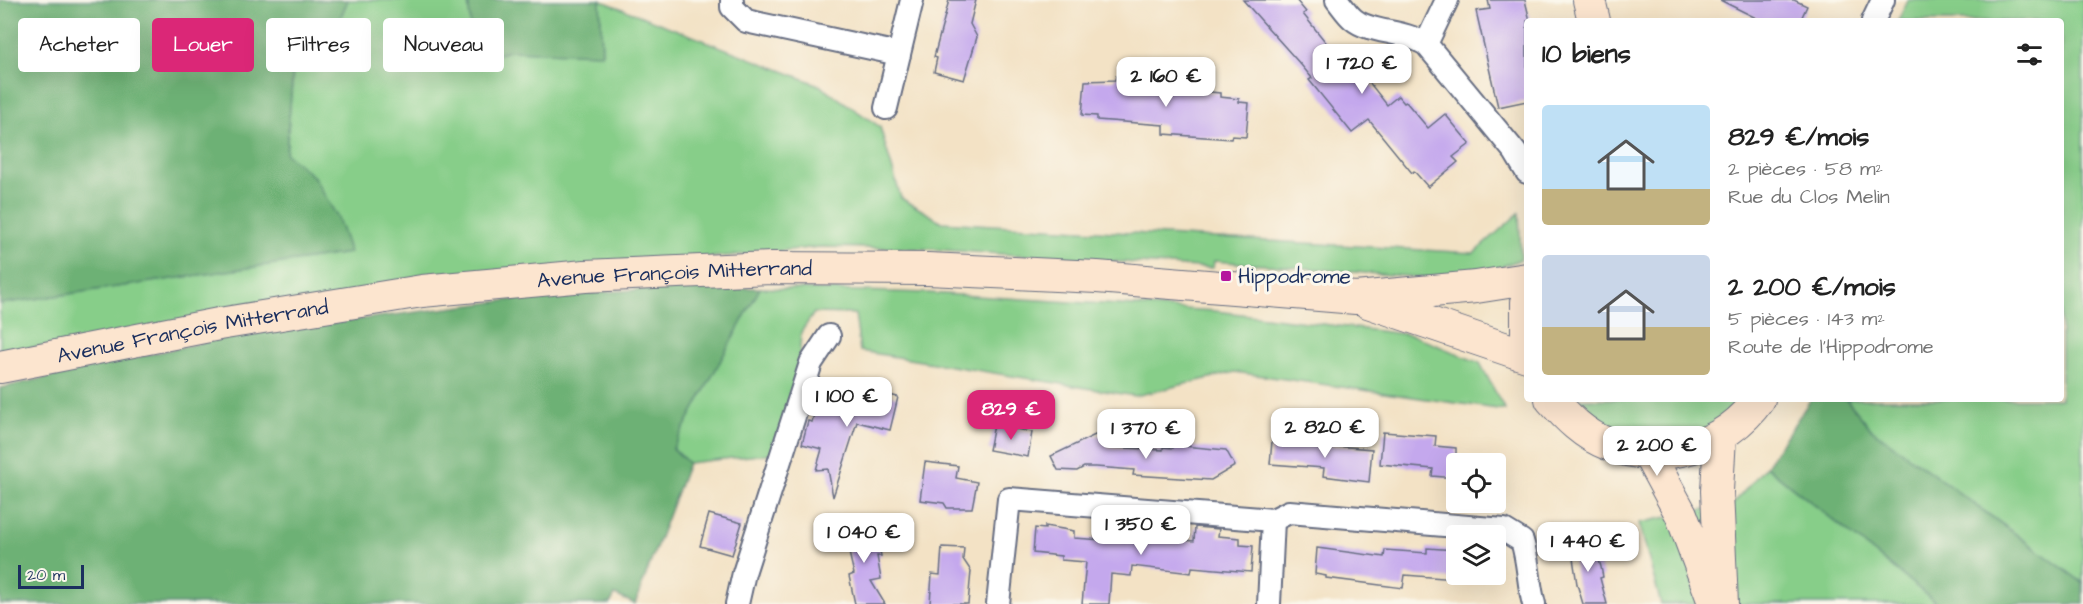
<!DOCTYPE html>
<html lang="fr">
<head>
<meta charset="utf-8">
<style>
  body { margin:0; font-family:"Architects Daughter",sans-serif; background:#f6f6f6; color:#222; height:100vh; display:flex; flex-direction:column; font-size:22px; white-space:nowrap }
  * { box-sizing:border-box; margin:0 }
  p { font-size:20px; color:#767676 }
  .icon { flex:none; width:33px; height:33px; fill:none; stroke:currentColor; stroke-width:2; stroke-linecap:round; stroke-linejoin:round }
  .map { position:relative; flex:1; overflow:hidden }
  .sheet { position:absolute; left:1524px; top:18px; width:540px; height:384px; display:flex; flex-direction:column; background:#fff; border-radius:6px; box-shadow:0 6px 24px #0002 }
  .sheet>* { flex:none }
  .top-card { position:absolute; left:18px; top:18px; width:570px; height:54px; display:flex; gap:12px }
  .tools { position:absolute; left:1446px; top:453px; display:grid; gap:12px }
  .tools a { display:grid; place-items:center; width:60px; height:60px; border-radius:6px; background:#fff; box-shadow:0 6px 24px #0002; font-size:30px }
  .scale { position:absolute; left:18px; bottom:15px; width:66px; box-sizing:border-box; padding-left:6px; border:3px solid #1b2f5e; border-top:0; font-size:16px; line-height:21px; white-space:nowrap; color:#1b2f5e; -webkit-text-stroke:4px #fbf7ec; paint-order:stroke }
  .price { position:absolute; translate:-50% -51px; padding:0 14px; border-radius:12px; background:#fff; color:#222; font-size:20px; line-height:39px; filter:drop-shadow(0 2px 3px #0008) }
  .price::after { content:''; position:absolute; left:50%; top:36px; width:18px; height:14px; margin-left:-9px; background:inherit; clip-path:polygon(0 0,100% 0,50% 100%) }
  .price.selected { background:#db2777; color:#fff }
  ul { padding:0; list-style:none }
  li { display:flex; align-items:center; gap:18px; height:150px; padding:0 18px }
  li span { display:grid; place-items:center; flex:none; width:168px; height:120px; border-radius:6px; color:#555 }
  li>.icon { margin-inline-start:auto }
  span .icon { width:72px; height:72px; fill:#fffc; stroke-width:1 }
  li b { font-size:26px }
  h2 { display:flex; justify-content:space-between; align-items:center; height:72px; padding:0 18px; font-size:26px }
  .tag { padding:0 21px; border-radius:6px; background:#fff; box-shadow:0 6px 24px #0002; font-size:21px; line-height:54px }
  .tag.selected { background:#db2777; color:#fff }
  .map>svg:first-child { display:block }
  .green { fill:#87ce89; stroke:#517e74; stroke-width:1.5 }
  .forest { fill:#6db175; stroke:#44706a; stroke-width:1.5 }
  .building { fill:#c4a8ed }
  .lines { fill:none; stroke-linecap:round; stroke-linejoin:round }
  .minor-casing { stroke:#676e82; stroke-width:26 }
  .secondary-casing { stroke:#676e82; stroke-width:34 }
  .minor { stroke:#fff; stroke-width:22 }
  .secondary { stroke:#fce5cf; stroke-width:32 }
  .poi-dot { fill:#b5179e; stroke:#fbf7ec; stroke-width:2 }
  .labels { text-anchor:middle; dominant-baseline:central; stroke-width:6; stroke-linejoin:round; paint-order:stroke }
  .street-label { font-size:21px; fill:#1b2f5e; stroke:#fbf7ec }
  .poi-label { font-size:21px; fill:#1b2f5e; stroke:#fbf7ec; text-anchor:start }
</style>
</head>
<body>
<div class="map">
<svg width="2083" height="604" viewBox="0 0 2083 604">
  <rect width="100%" height="100%" fill="#fbf7ec"/>
  <filter id="ink" filterUnits="userSpaceOnUse"><feTurbulence type="fractalNoise" baseFrequency=".0167" numOctaves="2"/><feDisplacementMap in="SourceGraphic" scale="12" xChannelSelector="R" yChannelSelector="G"/><feConvolveMatrix kernelMatrix="1 2 1 2 8 2 1 2 1" color-interpolation-filters="sRGB"/></filter>
  <filter id="wash" filterUnits="userSpaceOnUse"><feTurbulence type="fractalNoise" baseFrequency=".008" numOctaves="4" result="noise"/><feDisplacementMap in="SourceGraphic" scale="24" xChannelSelector="R" yChannelSelector="G"/><feGaussianBlur stdDeviation="1.35" result="paint"/><feColorMatrix in="noise" values="0 0 0 0 0 0 0 0 0 0 0 0 0 0 0 0 0 1.4 0 .05"/><feComposite in="paint" operator="in"/></filter>
  <g filter="url(#wash)">
    <rect width="100%" height="100%" fill="#f3e2c5"/>
    <g class="green">
      <path d="M348,0H468L475,61L509,51L602,53L600,0L819,85L880,127L901,198L942,222L1474,253L1519,213L1521,259L1466,281L1214,261L1213,268L928,249L820,247L716,257L0,352V304L349,253L314,177L286,155L295,46L337,25Z"/>
      <path d="M1908,0H2083V583L1871,429L1846,399H2061V21H1898Z"/>
      <path d="M760,288L928,293L1216,311L1412,335L1480,363L1505,410L1235,372L1135,396L860,351L855,314L814,313L801,332L794,451L688,463L673,448Z"/>
      <path d="M1568,399H1745L1709,429L1671,441L1635,440L1600,428Z"/>
      <path d="M1766,466L1938,604H1661L1639,523L1734,503Z"/>
    </g>
    <g class="forest">
      <path d="M0,0H348L337,25L295,46L286,154L314,177L338,218L350,253L0,304Z"/>
      <path d="M468,0H600L602,54L509,51L474,61Z"/>
      <path d="M677,287L760,288L673,448L688,463L635,604L615,595L610,604H0V388L231,336L532,297Z"/>
      <path d="M1811,399H1846L1871,429L2083,583V604H1938L1766,466Z"/>
    </g>
    <g id="blocks">
      <g class="building">
        <path d="M949,0H976L970,24L977,37L964,80L934,72L937,58L934,57Z"/>
        <path d="M1243,0H1296L1306,12L1303,14L1328,45L1335,53L1337,51L1350,66L1354,63L1387,105L1398,96L1404,103L1406,102L1428,128L1445,114L1470,144L1453,157L1458,162L1428,187L1414,171L1412,173L1369,120L1352,133L1309,80L1312,78L1302,66Z"/>
        <path d="M1488,0H1525L1530,21H1527V101L1498,107L1476,11L1490,9Z"/>
        <path d="M1720,0H1794L1807,6L1800,21H1762Z"/>
        <path d="M1116,76L1140,78V82L1159,84L1158,87L1220,93V97L1239,99V102L1249,103L1246,137L1232,136L1231,139L1164,134V125L1097,120V116L1082,115L1085,81L1115,80Z"/>
        <path d="M854,387L898,397L890,430L857,422L833,497L828,469L816,470L822,449L802,444L808,421L812,422L816,407L848,415Z"/>
        <path d="M994,425L1032,432L1028,457L989,450Z"/>
        <path d="M1383,432L1436,436L1435,446L1456,448V478L1432,476L1433,469L1380,464Z"/>
        <path d="M1095,435L1109,436L1108,447L1163,450V447L1173,448V445L1226,450L1235,466L1211,480L1133,475L1134,470L1096,467H1084L1077,471L1058,470L1051,456Z"/>
        <path d="M1272,441L1372,449L1369,482L1323,476L1324,468L1270,464Z"/>
        <path d="M925,462L958,466L956,478L977,482L972,508H947L944,503L920,500Z"/>
        <path d="M709,514L742,523L732,555L700,546Z"/>
        <path d="M875,525L881,556H877L881,579L871,581L885,604H855L849,576L854,574L844,531Z"/>
        <path d="M1045,526L1074,531V538L1147,543V537L1194,541L1195,527L1219,529L1218,536L1240,538V545L1253,546L1251,572L1192,567L1191,573L1132,566L1131,576L1111,574L1109,604H1082L1086,562L1061,560V556L1033,553L1035,528L1045,529Z"/>
        <path d="M1593,539L1601,567L1603,577L1600,578L1607,604H1583L1577,584L1571,545Z"/>
        <path d="M942,547L964,548L963,559L971,571L968,604H930L932,574L940,575Z"/>
        <path d="M1317,548L1384,557L1385,550L1427,553V548L1456,550V579L1405,575L1403,588L1326,578V576L1315,574Z"/>
      </g>
    </g>
  </g>
  <g filter="url(#ink)">
    <use href="#blocks" fill-opacity="0" stroke="#676e82" stroke-width="1.5"/>
    <g class="lines">
      <defs>
        <g id="minor">
          <path d="M732,0V7L746,21L899,54"/>
          <path d="M1337,0C1342,6 1347,14 1353,19C1369,33 1403,30 1426,44L1515,152L1527,172"/>
          <path d="M1873,21L1883,0"/>
          <path d="M1426,44L1447,0"/>
          <path d="M886,108L912,0"/>
          <path d="M737,604L744,573L811,363L829,336"/>
          <path d="M998,604L1009,499L1273,520L1289,512L1504,530L1522,541C1529,562 1528,583 1534,604"/>
          <path d="M1269,604L1273,520"/>
        </g>
        <g id="secondary">
          <path d="M1589,0L1594,21"/>
          <path d="M1368,302L1527,356"/>
          <path d="M1527,302V341"/>
          <path id="s1" d="M0,367L219,324L422,291L585,276L771,268L928,269L1097,277L1356,298L1476,287L1527,279"/>
          <path d="M1551,399C1567,417 1584,435 1608,444C1661,466 1727,446 1759,399"/>
          <path d="M1720,436L1717,491L1722,604"/>
          <path d="M1648,453L1681,514L1712,597"/>
        </g>
      </defs>
      <use href="#minor" class="minor-casing"/>
      <use href="#secondary" class="secondary-casing"/>
      <use href="#minor" class="minor"/>
      <use href="#secondary" class="secondary"/>
    </g>
  </g>
  <rect class="poi-dot" x="1220" y="270" width="12" height="12" rx="3"/>
  <g class="labels">
    <g class="street-label">
      <text stroke="none"><textPath href="#s1" startOffset="682">Avenue François Mitterrand</textPath></text>
      <text stroke="none"><textPath href="#s1" startOffset="196">Avenue François Mitterrand</textPath></text>
    </g>
    <g class="poi-label">
      <text x="1238" y="276">Hippodrome</text>
    </g>
  </g>
</svg>
<div class="tools">
<a><svg class="icon" aria-label="locate" viewBox="0 0 24 24"><circle cx="12" cy="12" r="6"/><path d="M12 2v4M12 18v4M2 12h4M18 12h4"/></svg></a>
<a><svg class="icon" aria-label="layers" viewBox="0 0 24 24"><path d="M12 4l9 5-9 5-9-5zM3 14l9 5 9-5"/></svg></a>
</div>
<div class="scale">20 m</div>
<b class="price" style="left:1362px;top:95px">1 720 €</b>
<b class="price" style="left:1166px;top:108px">2 160 €</b>
<b class="price" style="left:847px;top:428px">1 100 €</b>
<b class="price selected" style="left:1011px;top:441px">829 €</b>
<b class="price" style="left:1325px;top:459px">2 820 €</b>
<b class="price" style="left:1146px;top:460px">1 370 €</b>
<b class="price" style="left:1657px;top:477px">2 200 €</b>
<b class="price" style="left:1141px;top:556px">1 350 €</b>
<b class="price" style="left:864px;top:564px">1 040 €</b>
<b class="price" style="left:1588px;top:573px">1 440 €</b>
<div class="top-card">
<a class="tag">Acheter</a>
<a class="tag selected">Louer</a>
<a class="tag">Filtres</a>
<a class="tag">Nouveau</a>
</div>
<section class="sheet">
<h2>10 biens<svg class="icon" aria-label="filters" viewBox="0 0 24 24"><path d="M4 7h16M4 17h16"/><circle cx="9" cy="7" r="2"/><circle cx="15" cy="17" r="2"/></svg></h2>
<ul>
<li><span style="background:linear-gradient(#bfe0f5 70%,#c2b280 0)"><svg class="icon" aria-label="home" viewBox="0 0 24 24"><path d="M3 11l9-7 9 7M6 9v11h12V9"/></svg></span><div><b>829 €/mois</b><p>2 pièces · 58 m²</p><p>Rue du Clos Melin</p></div></li>
<li><span style="background:linear-gradient(#c9d6e8 60%,#c2b280 0)"><svg class="icon" aria-label="home" viewBox="0 0 24 24"><path d="M3 11l9-7 9 7M6 9v11h12V9"/></svg></span><div><b>2 200 €/mois</b><p>5 pièces · 143 m²</p><p>Route de l'Hippodrome</p></div></li>
</ul>
</section>
</div>
</body>
</html>
